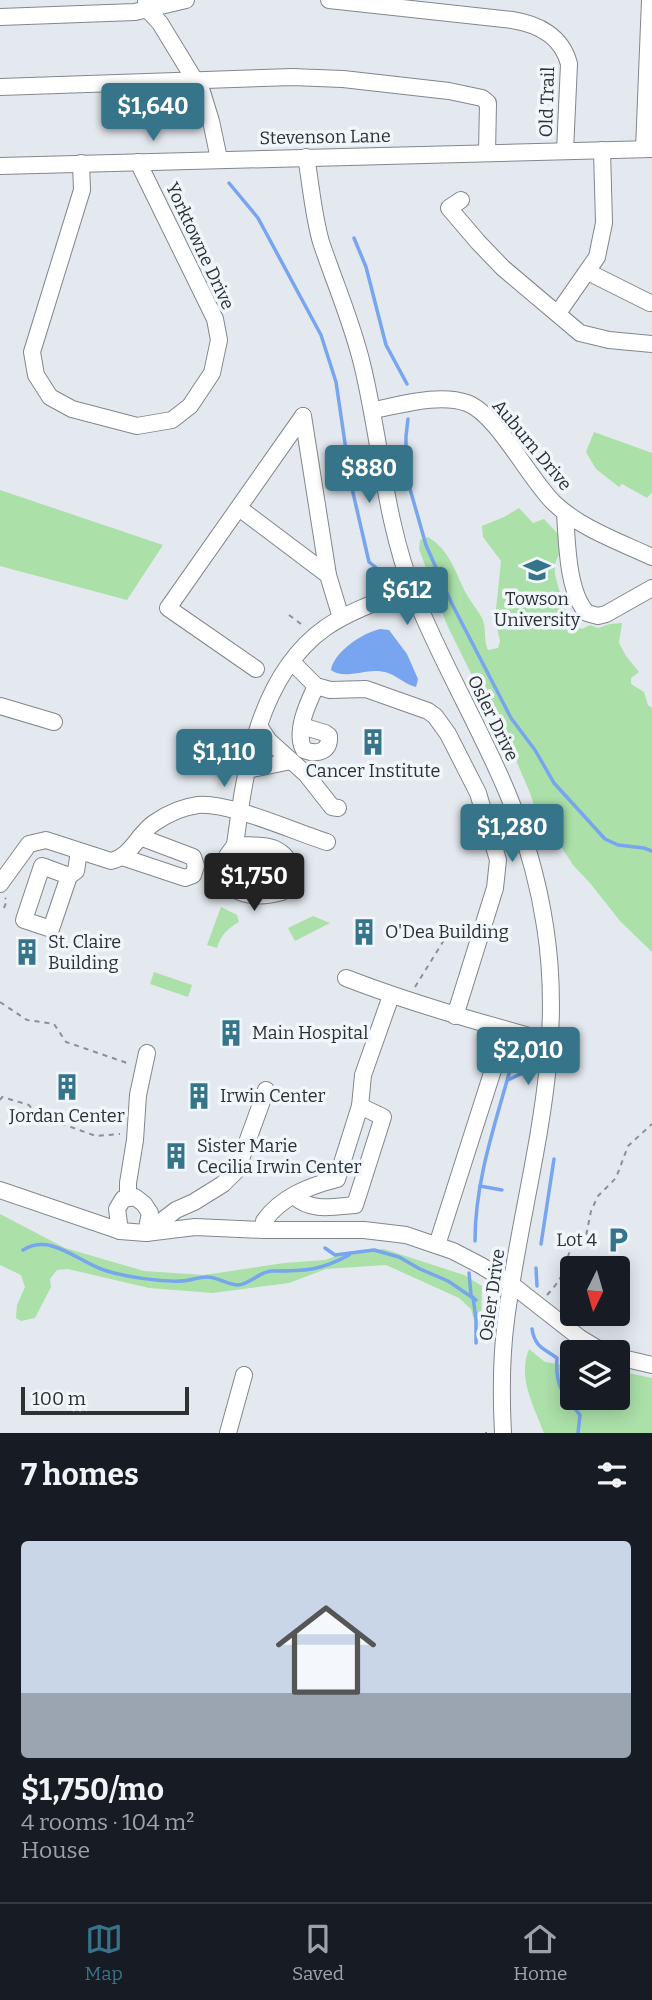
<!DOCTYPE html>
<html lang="en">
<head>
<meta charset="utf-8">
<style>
  body { margin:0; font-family:Bitter,serif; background:#242831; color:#f1f3f6; height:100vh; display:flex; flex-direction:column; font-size:26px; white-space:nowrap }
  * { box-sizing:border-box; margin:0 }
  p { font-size:23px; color:#9ea1a6 }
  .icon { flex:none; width:38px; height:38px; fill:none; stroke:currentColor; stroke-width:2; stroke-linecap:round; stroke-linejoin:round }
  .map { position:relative; height:1433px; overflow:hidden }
  .drawer { display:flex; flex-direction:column; background:#171b24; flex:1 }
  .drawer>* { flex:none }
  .needle { width:46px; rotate:185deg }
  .controls { position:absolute; left:560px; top:1256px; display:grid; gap:14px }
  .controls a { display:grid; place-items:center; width:70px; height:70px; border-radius:7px; background:#171b24; box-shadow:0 4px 18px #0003; font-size:35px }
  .scale { position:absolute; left:21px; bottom:18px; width:168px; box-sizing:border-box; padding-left:7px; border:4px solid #2e3032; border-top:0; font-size:19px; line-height:24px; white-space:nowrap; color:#2e3032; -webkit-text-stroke:5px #f1f6fd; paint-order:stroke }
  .price { position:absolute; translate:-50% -60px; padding:0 16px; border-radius:7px; background:#36748a; color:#fff; font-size:23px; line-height:46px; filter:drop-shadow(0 2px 4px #0008) }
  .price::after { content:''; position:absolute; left:50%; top:42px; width:21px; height:16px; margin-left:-10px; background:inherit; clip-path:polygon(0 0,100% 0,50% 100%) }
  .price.active { background:#222; color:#fff }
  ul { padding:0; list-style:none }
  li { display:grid; align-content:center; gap:14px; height:371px; padding:0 21px }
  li+li { border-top:2px solid #363941 }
  li span { display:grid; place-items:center; height:217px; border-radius:7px; color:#555 }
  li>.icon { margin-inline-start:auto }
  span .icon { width:126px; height:126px; fill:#fffc; stroke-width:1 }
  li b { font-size:30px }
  h2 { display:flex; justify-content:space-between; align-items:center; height:84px; padding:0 21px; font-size:30px }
  .dock { display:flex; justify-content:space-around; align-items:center; height:98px; border-top:2px solid #363941; background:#171b24; font-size:19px; color:#9ea1a6 }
  .dock a { display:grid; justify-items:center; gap:4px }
  .dock .active { color:#36748a }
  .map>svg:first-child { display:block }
  .green { fill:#abe0a9 }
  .water { fill:#77a5ef }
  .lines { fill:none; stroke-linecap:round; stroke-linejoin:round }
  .stream { stroke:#77a5ef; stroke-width:3.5 }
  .minor-casing { stroke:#82878d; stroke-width:18 }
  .path { stroke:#8c8f93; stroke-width:2; stroke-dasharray:5 5; stroke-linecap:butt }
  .minor { stroke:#fff; stroke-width:16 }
  .labels { text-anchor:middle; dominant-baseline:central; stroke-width:7; stroke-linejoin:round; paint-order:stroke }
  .street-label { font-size:18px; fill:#2e3032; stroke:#f1f6fd }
  .poi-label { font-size:18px; fill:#2e3032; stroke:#f1f6fd; text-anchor:start }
</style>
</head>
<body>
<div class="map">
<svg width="652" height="1433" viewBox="0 0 652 1433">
  <rect width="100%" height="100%" fill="#e4e9ef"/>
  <g class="green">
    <path d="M594,432L652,453V492L647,498L622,484L619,487L596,469L586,452Z"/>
    <path d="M0,490L163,545L127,600L0,566Z"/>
    <path d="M519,508L533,523L544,519L558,534L561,552C556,558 554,566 555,574C556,580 568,621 572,624C575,626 579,627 582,629L590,625L598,628L610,624L622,623L619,643L626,656L639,672L631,678V684L644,692L648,705L652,708V952L620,921L590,883L573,865L562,848L554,846L543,832L530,793L512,751L500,732L447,625L419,549L420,540L428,537C451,551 455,573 467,595C471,603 478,610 482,618C487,629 483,639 488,650L498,648L500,641L495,619L501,561L483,537L482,526L504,517Z"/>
    <path d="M253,855C267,855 275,859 284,870L282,881C265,890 238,891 230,870C234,859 242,858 253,855Z"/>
    <path d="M221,907L237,915L239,922C228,928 220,936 217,948L207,945Z"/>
    <path d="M313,916L330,923L295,941L288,928Z"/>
    <path d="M154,972L192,985L188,997L150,984Z"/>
    <path d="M0,1214L65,1248L144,1271L204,1275L284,1263L325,1260L347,1252L384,1249L464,1275L482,1286L481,1319L474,1320L471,1309L459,1298L386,1265L326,1269L289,1283L213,1293L149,1288L68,1269L57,1270L50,1279L51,1287L35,1318L21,1321L16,1318L17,1305L25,1287L21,1275L0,1265Z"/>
    <path d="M569,1348L578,1353H572V1398H618V1371L652,1378V1433H544C534,1406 517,1378 529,1349L545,1362L563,1365L568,1362Z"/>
  </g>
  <path class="water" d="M380,629L389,630L407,654L418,679L416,687C399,682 395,671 375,671C361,671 342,679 331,670C334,652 362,633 380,629Z"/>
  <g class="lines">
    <g class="stream">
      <path d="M229,183L258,218L321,335L336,382L351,484L369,562L379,570"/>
      <path d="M354,238L366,267L386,345L407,384"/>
      <path d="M408,419L406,436V475L426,545L451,602L511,718L535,750L554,783L605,839L618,845L644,848L652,851"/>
      <path d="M508,1080L525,1072"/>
      <path d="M480,1186L502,1190"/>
      <path d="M475,1241C475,1176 498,1117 514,1055"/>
      <path d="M541,1244L554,1159"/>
      <path d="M325,1248L335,1255L374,1250L399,1257L420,1269L448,1281L476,1300"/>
      <path d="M23,1250C52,1232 80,1264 107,1271C127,1277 161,1282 181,1281C190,1281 198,1277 207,1277C218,1277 228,1285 238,1285C251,1284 260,1271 272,1271C304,1271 320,1271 349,1255"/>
      <path d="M536,1268L537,1286"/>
      <path d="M469,1273L471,1295"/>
      <path d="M473,1297L476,1319V1343"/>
      <path d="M532,1329C535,1347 543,1348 557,1358C555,1387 563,1394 580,1415L578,1433"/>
    </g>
    <defs>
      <g id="minor">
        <path d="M329,0L512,20C538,24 562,36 569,64L565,151"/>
        <path d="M146,2L147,9L160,23L202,92L211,121L219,159"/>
        <path d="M0,17L135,12L186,0"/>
        <path d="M0,87L292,77L343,79L449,91L482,98L488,103L487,153"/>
        <path d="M644,149L650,0"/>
        <path d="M306,157C311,185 313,214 321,242C335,284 353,324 363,368C381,444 385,521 414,594C441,662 479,725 507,792C525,835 538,880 545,926C567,1064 523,1186 506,1320C501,1358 501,1395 503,1433"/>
        <path d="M81,163L82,190L32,352L36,375L50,397L72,409L137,426L172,420L190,406L212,373L219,340L215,319L138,162"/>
        <path d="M0,166L652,149"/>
        <path d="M461,200L449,208L478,242L503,268L580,333L609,340L652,344"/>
        <path d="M588,272L650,303"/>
        <path d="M558,313L597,257L604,223L602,150"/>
        <path d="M373,410C401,405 439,393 467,403C497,414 529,479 554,503C580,528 620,542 652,557"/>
        <path d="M303,416L328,575"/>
        <path d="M239,508L328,575L341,618"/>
        <path d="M565,513C567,540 567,592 587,613L598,616L606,614L652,588"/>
        <path d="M292,662L316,686L330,690L366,689L428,711L435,716L448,734L478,793L498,860L495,888L455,1016"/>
        <path d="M256,669L168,608L303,416"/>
        <path d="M0,706L54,722"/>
        <path d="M259,726L269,741L306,774L332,807L338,808"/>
        <path d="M302,726L325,733L329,736C330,752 317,755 304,750C294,732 308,703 316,686"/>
        <path d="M247,770L291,761"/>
        <path d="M235,845C245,770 258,676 325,628C351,610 382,600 412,589"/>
        <path d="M235,845C247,846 265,844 275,849C294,858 293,877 282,892C260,898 234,898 222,875L227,856Z"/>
        <path d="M122,857L185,878L193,875L196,866L193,857L140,837"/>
        <path d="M69,876L51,929L24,920L42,866L69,876L76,871L79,851"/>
        <path d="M0,884L29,844L46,840L111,861C131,857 138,834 154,823C167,814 182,807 198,805C229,802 295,832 327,842"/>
        <path d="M346,978C413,1004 482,1023 551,1042"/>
        <path d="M0,1190L120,1231L146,1233L195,1227L264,1230H364L406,1235L453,1251L480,1265L511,1284L580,1338L605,1353"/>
        <path d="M294,1196C311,1212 332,1207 355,1205L383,1117L360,1106"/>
        <path d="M128,1198V1183L135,1140L138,1095L147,1053"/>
        <path d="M264,1230V1221C281,1197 309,1186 337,1179L360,1106L363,1075L391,996"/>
        <path d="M120,1231L117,1209L123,1199L135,1197L144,1204L150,1213L146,1233"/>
        <path d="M146,1233L176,1210L194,1202L223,1184L237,1170L266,1090"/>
        <path d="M437,1245L493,1070"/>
        <path d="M618,1357L652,1365"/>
        <path d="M228,1433L244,1375"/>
      </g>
    </defs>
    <use href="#minor" class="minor-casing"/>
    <g class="path">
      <path d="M289,615L305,627"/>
      <path d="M4,908L7,900L5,898"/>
      <path d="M415,987L452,927"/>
      <path d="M0,1002L27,1020L54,1024L66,1042L130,1064"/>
      <path d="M0,1100L2,1097L29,1105L37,1115L96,1136L120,1134"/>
      <path d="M256,1160L265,1161"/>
      <path d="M566,1267C567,1252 574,1242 586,1236L591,1211L598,1196L616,1178L628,1146L652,1124"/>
      <path d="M547,1295C571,1270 557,1264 597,1258"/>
      <path d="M486,1433V1432"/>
    </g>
    <use href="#minor" class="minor"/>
  </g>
  <defs>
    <symbol id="university-bare" viewBox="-9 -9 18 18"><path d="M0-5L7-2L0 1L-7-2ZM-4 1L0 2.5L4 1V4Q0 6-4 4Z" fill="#36748a" stroke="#f1f6fd" stroke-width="2.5" paint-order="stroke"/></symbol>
    <symbol id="building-bare" viewBox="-9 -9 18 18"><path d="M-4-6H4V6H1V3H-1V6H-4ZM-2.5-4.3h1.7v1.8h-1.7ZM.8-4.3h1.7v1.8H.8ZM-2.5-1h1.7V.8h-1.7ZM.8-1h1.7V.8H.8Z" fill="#36748a" stroke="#f1f6fd" stroke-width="2.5" paint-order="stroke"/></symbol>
    <symbol id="parking-bare" viewBox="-9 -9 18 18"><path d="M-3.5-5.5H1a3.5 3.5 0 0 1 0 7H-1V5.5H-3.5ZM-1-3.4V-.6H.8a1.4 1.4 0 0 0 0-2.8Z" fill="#36748a" stroke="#f1f6fd" stroke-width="2.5" paint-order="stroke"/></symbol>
  </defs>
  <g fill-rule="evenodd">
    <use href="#university-bare" x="518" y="551" width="38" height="38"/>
    <use href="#building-bare" x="354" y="723" width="38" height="38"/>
    <use href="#building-bare" x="345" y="913" width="38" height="38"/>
    <use href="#building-bare" x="8" y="933" width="38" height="38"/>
    <use href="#building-bare" x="212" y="1014" width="38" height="38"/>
    <use href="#building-bare" x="48" y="1068" width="38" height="38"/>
    <use href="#building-bare" x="180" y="1077" width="38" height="38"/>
    <use href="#building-bare" x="157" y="1137" width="38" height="38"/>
    <use href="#parking-bare" x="599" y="1221" width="38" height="38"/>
  </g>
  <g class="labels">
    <g class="street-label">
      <text transform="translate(547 102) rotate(-88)">Old Trail</text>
      <text transform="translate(325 137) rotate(-1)">Stevenson Lane</text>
      <text transform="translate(200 246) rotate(65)">Yorktowne Drive</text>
      <text transform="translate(532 445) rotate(50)">Auburn Drive</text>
      <text transform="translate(493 718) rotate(64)">Osler Drive</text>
      <text transform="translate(492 1295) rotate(-82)">Osler Drive</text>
    </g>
    <g class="poi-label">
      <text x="537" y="599" text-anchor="middle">Towson<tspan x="537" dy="21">University</tspan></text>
      <text x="373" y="771" text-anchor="middle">Cancer Institute</text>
      <text x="385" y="932">O'Dea Building</text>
      <text x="48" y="942">St. Claire<tspan x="48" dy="21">Building</tspan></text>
      <text x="252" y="1033">Main Hospital</text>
      <text x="220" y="1096">Irwin Center</text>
      <text x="67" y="1116" text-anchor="middle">Jordan Center</text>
      <text x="197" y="1146">Sister Marie<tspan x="197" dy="21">Cecilia Irwin Center</tspan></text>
      <text x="597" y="1240" text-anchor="end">Lot 4</text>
    </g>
  </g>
</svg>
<div class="controls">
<a><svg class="needle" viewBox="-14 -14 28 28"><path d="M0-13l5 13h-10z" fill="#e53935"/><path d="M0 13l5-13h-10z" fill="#9ea1a6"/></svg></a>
<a><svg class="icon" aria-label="layers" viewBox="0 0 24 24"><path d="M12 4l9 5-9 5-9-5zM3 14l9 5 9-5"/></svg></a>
</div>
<div class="scale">100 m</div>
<b class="price" style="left:153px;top:143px">$1,640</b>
<b class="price" style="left:369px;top:505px">$880</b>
<b class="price" style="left:407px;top:627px">$612</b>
<b class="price" style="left:224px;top:789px">$1,110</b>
<b class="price" style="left:512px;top:864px">$1,280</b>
<b class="price active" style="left:254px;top:913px">$1,750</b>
<b class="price" style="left:528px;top:1087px">$2,010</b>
</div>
<section class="drawer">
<h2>7 homes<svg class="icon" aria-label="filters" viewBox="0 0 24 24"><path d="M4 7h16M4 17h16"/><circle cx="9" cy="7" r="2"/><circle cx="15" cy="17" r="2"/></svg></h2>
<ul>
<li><span style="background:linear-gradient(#c9d6e8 70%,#9aa5b1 0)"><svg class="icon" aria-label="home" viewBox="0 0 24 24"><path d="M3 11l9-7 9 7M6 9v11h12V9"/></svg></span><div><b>$1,750/mo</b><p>4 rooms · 104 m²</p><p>House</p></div></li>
</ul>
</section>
<nav class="dock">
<a class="active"><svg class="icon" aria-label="map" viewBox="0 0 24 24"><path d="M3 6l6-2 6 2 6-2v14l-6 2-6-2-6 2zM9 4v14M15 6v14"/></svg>Map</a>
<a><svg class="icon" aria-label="saved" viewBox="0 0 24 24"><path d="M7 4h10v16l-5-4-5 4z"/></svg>Saved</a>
<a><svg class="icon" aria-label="home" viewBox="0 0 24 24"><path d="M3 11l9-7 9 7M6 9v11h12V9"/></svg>Home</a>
</nav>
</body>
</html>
